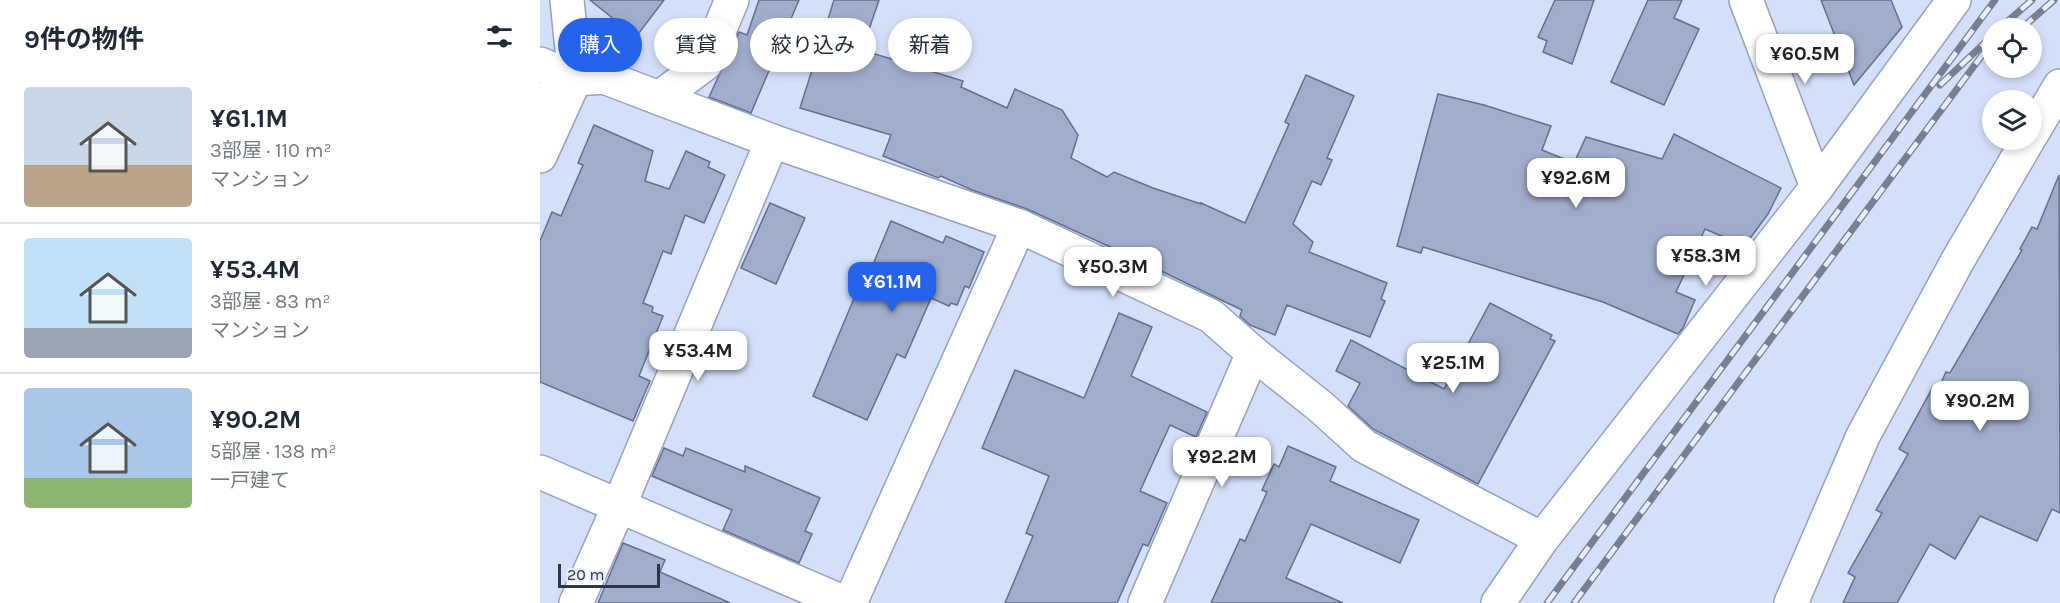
<!DOCTYPE html>
<html lang="ja">
<head>
<meta charset="utf-8">
<style>
  body { margin:0; font-family:Karla,"Noto Sans JP",sans-serif; background:#f2f2f3; color:#1f2937; height:100vh; display:flex; flex-direction:column; font-size:22px; white-space:nowrap }
  * { box-sizing:border-box; margin:0 }
  p { font-size:20px; color:#747a83 }
  .icon { flex:none; width:33px; height:33px; fill:none; stroke:currentColor; stroke-width:2; stroke-linecap:round; stroke-linejoin:round }
  .map { position:relative; flex:1; overflow:hidden }
  .side { display:flex; flex-direction:column; background:#fff; width:540px }
  .side>* { flex:none }
  .banner { position:absolute; left:18px; top:18px; width:570px; height:54px; display:flex; gap:12px }
  .controls { position:absolute; left:1442px; top:18px; display:grid; gap:12px }
  .controls a { display:grid; place-items:center; width:60px; height:60px; border-radius:50%; background:#fff; box-shadow:0 3px 9px #0003; font-size:30px }
  .scale { position:absolute; left:18px; bottom:15px; width:102px; box-sizing:border-box; padding-left:6px; border:3px solid #303643; border-top:0; font-size:16px; line-height:21px; white-space:nowrap; color:#303643; -webkit-text-stroke:4px #e7edfa; paint-order:stroke }
  .price { position:absolute; translate:-50% -51px; padding:0 14px; border-radius:12px; background:#fff; color:#222; font-size:20px; line-height:39px; filter:drop-shadow(0 2px 3px #0008) }
  .price::after { content:''; position:absolute; left:50%; top:36px; width:18px; height:14px; margin-left:-9px; background:inherit; clip-path:polygon(0 0,100% 0,50% 100%) }
  .price.active { background:#2563eb; color:#fff }
  ul { padding:0; list-style:none }
  li { display:flex; align-items:center; gap:18px; height:150px; padding:0 24px }
  li+li { border-top:2px solid #e0e1e3 }
  li span { display:grid; place-items:center; flex:none; width:168px; height:120px; border-radius:6px; color:#555 }
  li>.icon { margin-inline-start:auto }
  span .icon { width:72px; height:72px; fill:#fffc; stroke-width:1 }
  li b { font-size:26px }
  h2 { display:flex; justify-content:space-between; align-items:center; height:72px; padding:0 24px; font-size:26px }
  .tag { padding:0 21px; border-radius:27px; background:#fff; box-shadow:0 3px 9px #0003; font-size:21px; line-height:54px }
  .tag.active { background:#2563eb; color:#fff }
  main { display:flex; flex:1; min-height:0 }
  .map>svg:first-child { display:block }
  .building { fill:#a0adcd; stroke:#64708d; stroke-width:1.5 }
  .lines { fill:none; stroke-linecap:round; stroke-linejoin:round }
  .street-casing { stroke:#94a1c0; stroke-width:36 }
  .secondary-casing { stroke:#94a1c0; stroke-width:36 }
  .street { stroke:#fff; stroke-width:33 }
  .secondary { stroke:#fff; stroke-width:33 }
  .rail-casing { stroke:#777f92; stroke-width:7 }
  .rail { stroke:#e7edfa; stroke-width:4.5; stroke-dasharray:14; stroke-linecap:butt }
</style>
</head>
<body>
<main>
<section class="side">
<h2>9件の物件<svg class="icon" aria-label="filters" viewBox="0 0 24 24"><path d="M4 7h16M4 17h16"/><circle cx="9" cy="7" r="2"/><circle cx="15" cy="17" r="2"/></svg></h2>
<ul>
<li><span style="background:linear-gradient(#c9d6e8 65%,#b9a48a 0)"><svg class="icon" aria-label="home" viewBox="0 0 24 24"><path d="M3 11l9-7 9 7M6 9v11h12V9"/></svg></span><div><b>¥61.1M</b><p>3部屋 · 110 m²</p><p>マンション</p></div></li>
<li><span style="background:linear-gradient(#bfe0f5 75%,#9aa5b1 0)"><svg class="icon" aria-label="home" viewBox="0 0 24 24"><path d="M3 11l9-7 9 7M6 9v11h12V9"/></svg></span><div><b>¥53.4M</b><p>3部屋 · 83 m²</p><p>マンション</p></div></li>
<li><span style="background:linear-gradient(#a9c7e8 75%,#8fb573 0)"><svg class="icon" aria-label="home" viewBox="0 0 24 24"><path d="M3 11l9-7 9 7M6 9v11h12V9"/></svg></span><div><b>¥90.2M</b><p>5部屋 · 138 m²</p><p>一戸建て</p></div></li>
</ul>
</section>
<div class="map">
<svg width="1520" height="603" viewBox="0 0 1520 603">
  <rect width="100%" height="100%" fill="#d4dffa"/>
  <g class="building">
    <path d="M50,0H124L96,37Z"/>
    <path d="M219,0H259L211,113L169,97L199,32L207,35Z"/>
    <path d="M294,0H339L322,50L423,81L421,87L467,108L475,89L522,110L538,135L531,158L567,177L574,172L613,188L661,204V203L705,223L749,124L745,122L766,75L814,96L787,158L792,160L781,185L772,181L753,224L773,242L769,252L847,283L841,299L845,301L830,337L747,305L735,335L710,325L700,316L702,310L588,255L487,209L432,190L401,176L398,178L343,156L351,135L260,108Z"/>
    <path d="M1015,0H1054L1032,64L1003,52L1007,41L998,37Z"/>
    <path d="M1108,0H1142L1134,18L1159,29L1124,105L1071,82Z"/>
    <path d="M1281,0H1351L1362,27L1314,85Z"/>
    <path d="M898,94L944,105L1011,126L1002,150L1034,163L1046,137L1122,159L1134,134L1241,188L1228,214L1203,248L1193,241L1165,229L1136,292L1155,300L1143,328L1138,334L1063,302L883,247L881,253L857,246Z"/>
    <path d="M54,125L113,151L105,181L129,189L146,151L170,162L168,167L185,175L164,223L145,215L131,254L123,251L103,303L113,307L112,312L123,316L99,376L110,381L93,421L0,382V241L12,212L21,216L43,165L38,163Z"/>
    <path d="M1519,175L1520,513L1512,509L1497,541L1440,516L1415,559L1390,544L1357,603H1303L1315,577L1308,573L1342,513L1336,510L1368,454L1359,449L1393,387L1398,389L1406,372L1410,373L1482,250L1480,249L1492,227L1497,229Z"/>
    <path d="M230,203L265,218L236,284L201,268Z"/>
    <path d="M351,221L403,243L406,236L444,252L429,288L425,286L417,305L411,303L409,306L391,298L365,358L357,354L327,420L273,396L323,277L327,279Z"/>
    <path d="M950,303L1012,335L1010,339L1015,341L938,484L833,429L808,406L820,383L796,371L811,340L904,389Z"/>
    <path d="M579,313L612,327L591,376L667,412L656,437L630,425L600,491L627,503L608,546L603,544L577,603H465L493,536L486,533L509,476L442,448L475,370L544,398Z"/>
    <path d="M748,446L796,467L790,481L879,520L860,563L771,524L746,578L803,603H671L700,539L705,541L727,492L722,490L734,464L739,467Z"/>
    <path d="M124,448L143,456L146,448L205,472V466L280,498L265,531L272,534L259,563L183,530L192,510L112,476Z"/>
    <path d="M83,543L125,560L120,572L190,603H58Z"/>
  </g>
  <g class="lines">
    <defs>
      <g id="street">
        <path d="M27,0L35,79"/>
        <path d="M1206,0L1277,187"/>
        <path d="M0,64L35,79L64,77L119,98L165,64L192,0"/>
        <path d="M119,98L232,141L479,226L671,316L713,353L781,407L824,446L1002,539"/>
        <path d="M0,103L35,79"/>
        <path d="M1491,135L1520,86"/>
        <path d="M0,472L305,603"/>
        <path d="M36,603L79,506L232,141"/>
        <path d="M310,603L479,226"/>
        <path d="M605,603L713,353"/>
        <path d="M1251,603L1323,436L1418,260L1488,140"/>
      </g>
      <g id="secondary">
        <path d="M0,156L35,79"/>
        <path d="M958,603L1002,539L1277,187L1414,0"/>
      </g>
    </defs>
    <use href="#street" class="street-casing"/>
    <use href="#secondary" class="secondary-casing"/>
    <use href="#street" class="street"/>
    <use href="#secondary" class="secondary"/>
    <defs>
      <g id="rail">
        <path d="M1460,28L1492,0"/>
        <path d="M1482,28L1514,0"/>
        <path d="M1400,85L1452,36"/>
        <path d="M1007,603L1455,0"/>
        <path d="M1034,603L1446,50"/>
      </g>
    </defs>
    <use href="#rail" class="rail-casing"/>
    <use href="#rail" class="rail"/>
  </g>
</svg>
<div class="controls">
<a><svg class="icon" aria-label="locate" viewBox="0 0 24 24"><circle cx="12" cy="12" r="6"/><path d="M12 2v4M12 18v4M2 12h4M18 12h4"/></svg></a>
<a><svg class="icon" aria-label="layers" viewBox="0 0 24 24"><path d="M12 4l9 5-9 5-9-5zM3 14l9 5 9-5"/></svg></a>
</div>
<div class="scale">20 m</div>
<b class="price" style="left:1265px;top:85px">¥60.5M</b>
<b class="price" style="left:1036px;top:209px">¥92.6M</b>
<b class="price" style="left:1166px;top:287px">¥58.3M</b>
<b class="price" style="left:573px;top:298px">¥50.3M</b>
<b class="price active" style="left:352px;top:313px">¥61.1M</b>
<b class="price" style="left:158px;top:382px">¥53.4M</b>
<b class="price" style="left:913px;top:394px">¥25.1M</b>
<b class="price" style="left:1440px;top:432px">¥90.2M</b>
<b class="price" style="left:682px;top:488px">¥92.2M</b>
<div class="banner">
<a class="tag active">購入</a>
<a class="tag">賃貸</a>
<a class="tag">絞り込み</a>
<a class="tag">新着</a>
</div>
</div>
</main>
</body>
</html>
